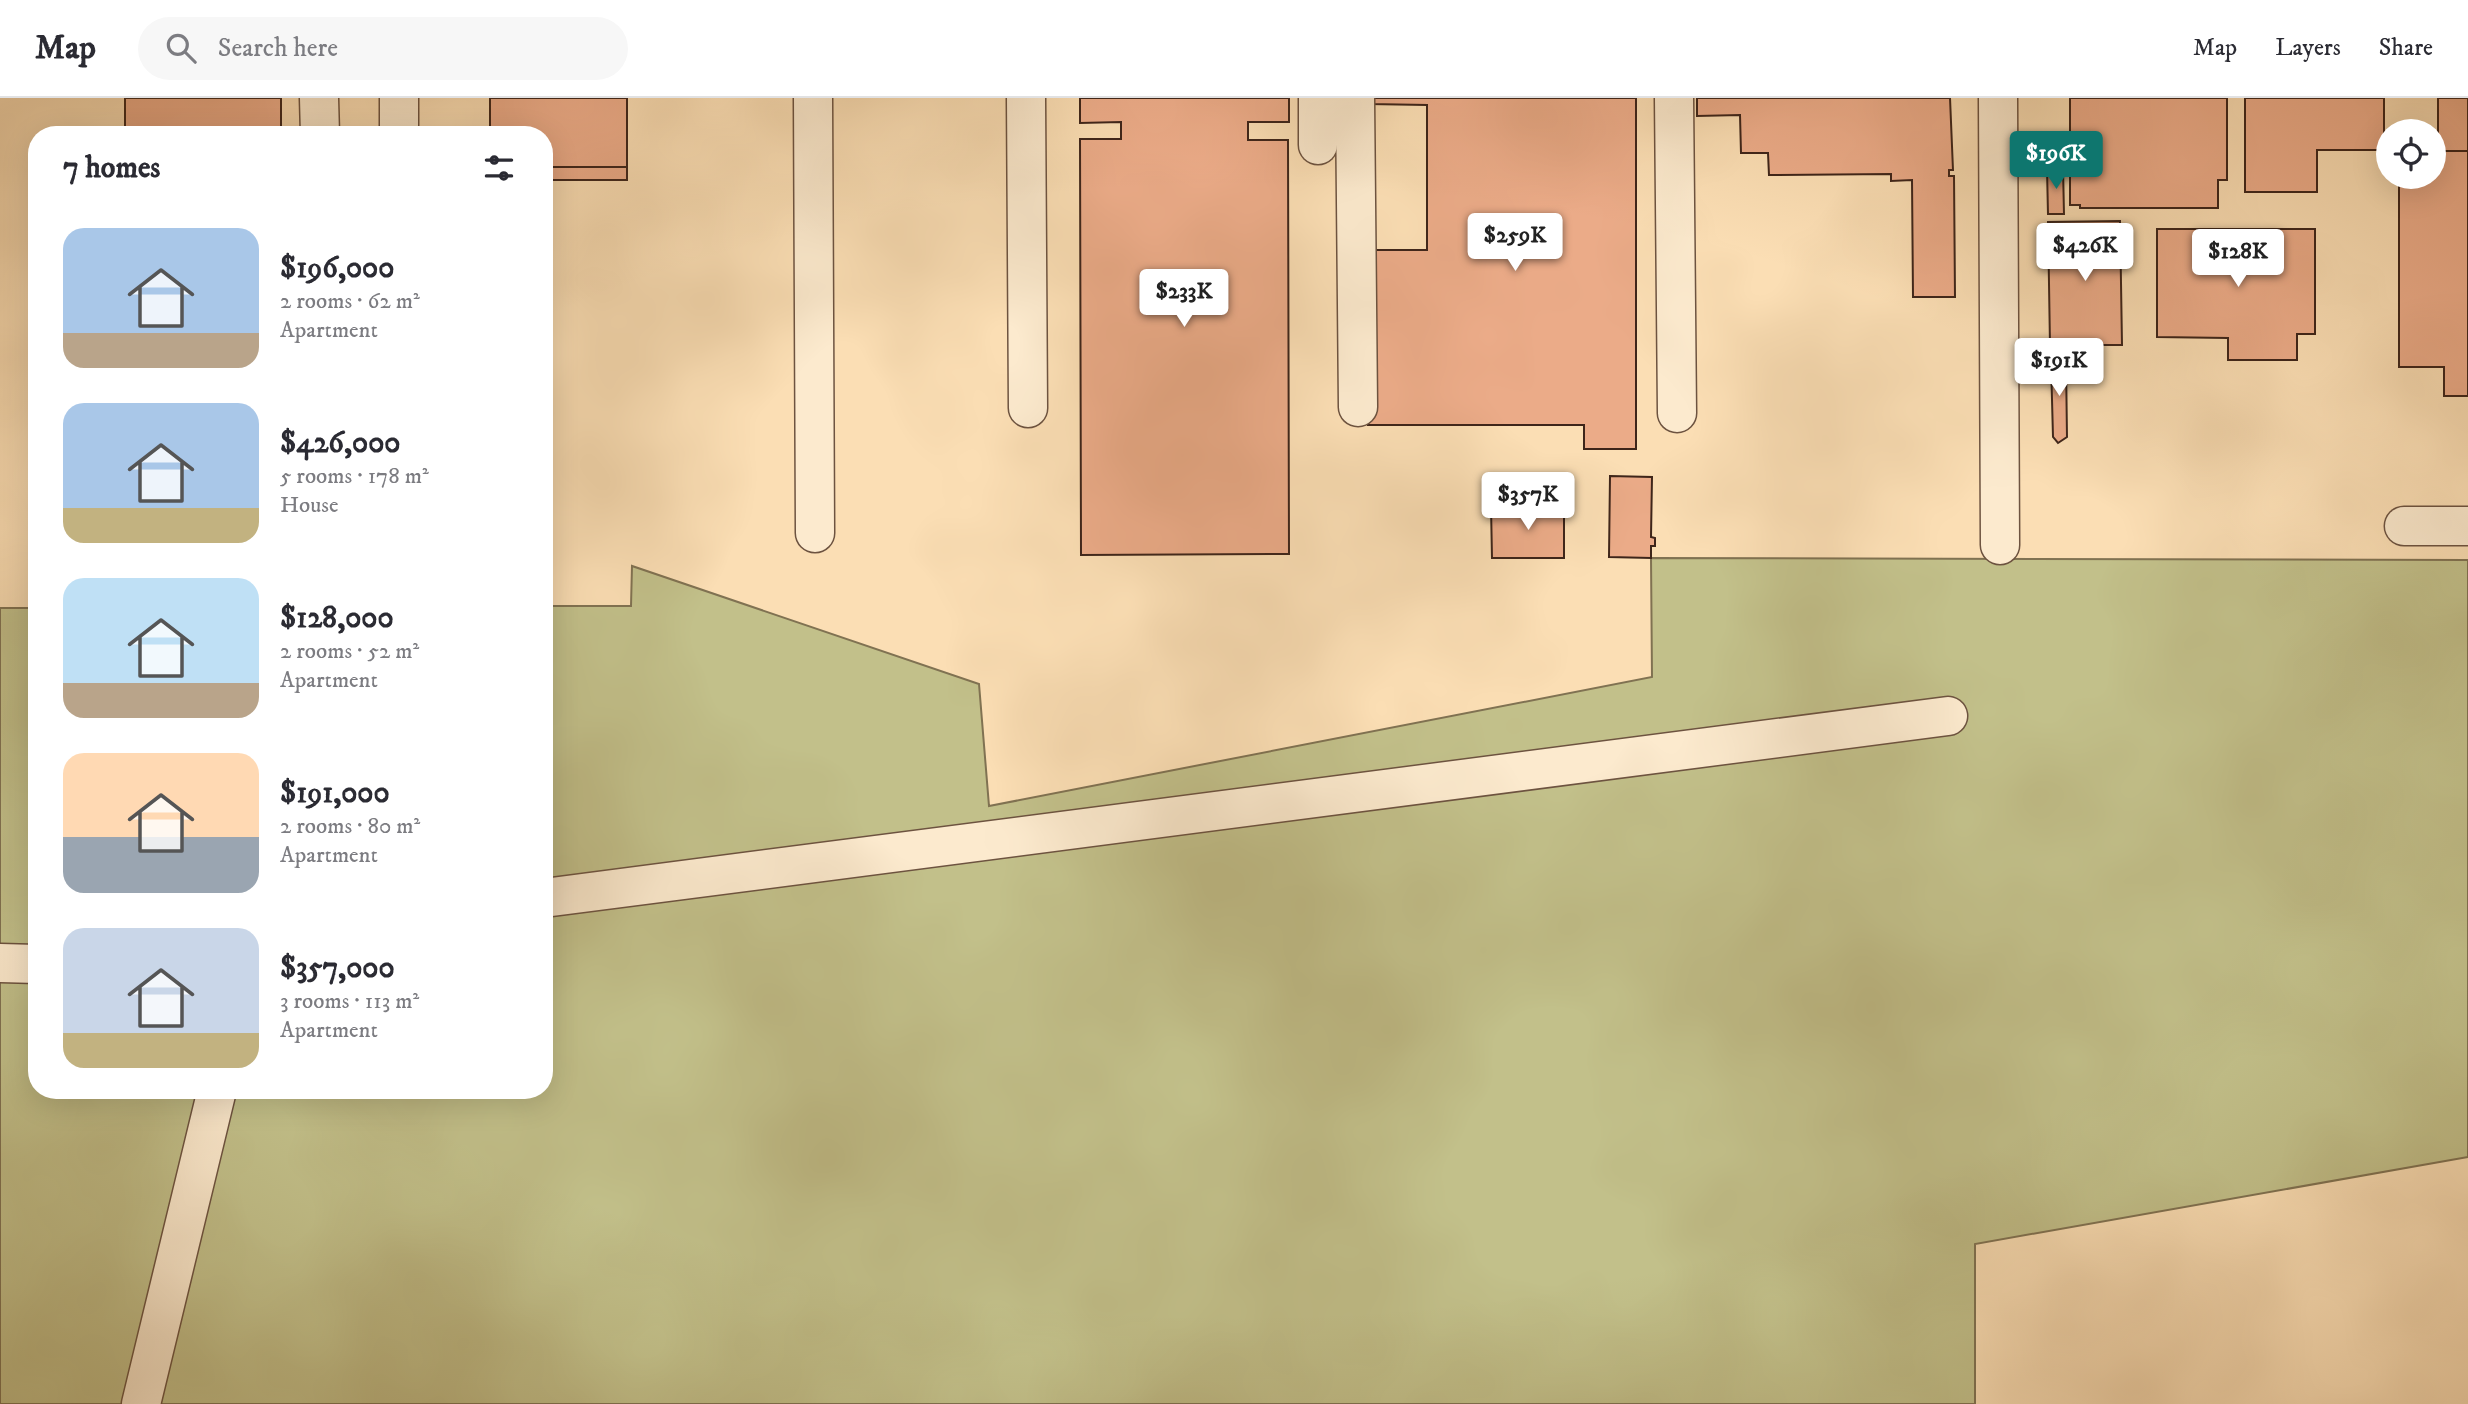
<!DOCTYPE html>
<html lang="en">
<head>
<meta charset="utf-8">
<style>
  body { margin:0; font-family:"IM FELL DW Pica",serif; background:#f7f7f7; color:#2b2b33; height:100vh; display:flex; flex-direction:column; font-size:26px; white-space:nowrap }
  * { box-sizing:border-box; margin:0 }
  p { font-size:23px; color:#7c7c81 }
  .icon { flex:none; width:38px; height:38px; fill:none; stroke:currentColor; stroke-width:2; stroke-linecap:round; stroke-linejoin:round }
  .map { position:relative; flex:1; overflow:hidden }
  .panel { position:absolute; left:28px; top:28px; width:525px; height:973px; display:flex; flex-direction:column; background:#fff; border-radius:28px; box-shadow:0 7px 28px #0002 }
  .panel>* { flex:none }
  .buttons { position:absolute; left:2376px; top:21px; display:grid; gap:14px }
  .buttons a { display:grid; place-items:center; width:70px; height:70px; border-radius:50%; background:#fff; box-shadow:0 7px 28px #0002; font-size:35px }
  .price { position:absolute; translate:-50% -60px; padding:0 16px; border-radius:7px; background:#fff; color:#222; font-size:23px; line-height:46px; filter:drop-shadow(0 2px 4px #0008) }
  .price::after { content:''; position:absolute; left:50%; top:42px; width:21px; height:16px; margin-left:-10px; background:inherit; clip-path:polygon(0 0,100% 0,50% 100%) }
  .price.on { background:#0f766e; color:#fff }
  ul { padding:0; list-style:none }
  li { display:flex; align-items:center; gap:21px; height:175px; padding:0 35px }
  li span { display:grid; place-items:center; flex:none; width:196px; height:140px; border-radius:21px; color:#555 }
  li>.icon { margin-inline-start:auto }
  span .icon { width:84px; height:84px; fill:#fffc; stroke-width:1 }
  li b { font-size:30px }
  h2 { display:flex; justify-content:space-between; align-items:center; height:84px; padding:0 35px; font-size:30px }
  header { display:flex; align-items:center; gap:42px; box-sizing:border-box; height:98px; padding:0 35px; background:#fff; border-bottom:2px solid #e1e1e2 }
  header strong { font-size:33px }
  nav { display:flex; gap:38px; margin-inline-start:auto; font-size:24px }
  .search { width:490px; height:63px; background:#f7f7f7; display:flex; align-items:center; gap:18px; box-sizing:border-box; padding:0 24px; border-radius:38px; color:#7c7c81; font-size:26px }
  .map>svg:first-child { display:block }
  .green { fill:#c2c08a; stroke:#807252; stroke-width:2 }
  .building { fill:#ebab88; stroke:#3e251a; stroke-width:2 }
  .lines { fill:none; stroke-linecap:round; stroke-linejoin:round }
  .minor-casing { stroke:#6d5340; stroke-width:41 }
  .minor { stroke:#fceace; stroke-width:38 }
</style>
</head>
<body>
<header>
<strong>Map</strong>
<div class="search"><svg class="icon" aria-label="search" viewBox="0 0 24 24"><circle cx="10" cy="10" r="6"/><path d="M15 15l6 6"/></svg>Search here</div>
<nav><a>Map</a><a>Layers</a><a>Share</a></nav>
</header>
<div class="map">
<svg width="2468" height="1306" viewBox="0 0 2468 1306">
  <rect width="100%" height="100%" fill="#fbdeb4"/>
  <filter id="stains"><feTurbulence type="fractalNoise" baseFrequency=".00286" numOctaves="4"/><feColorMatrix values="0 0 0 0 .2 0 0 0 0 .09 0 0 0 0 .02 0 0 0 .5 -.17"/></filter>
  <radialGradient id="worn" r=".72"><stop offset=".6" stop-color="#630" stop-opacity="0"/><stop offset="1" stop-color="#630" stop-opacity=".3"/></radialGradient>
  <path class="green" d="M1651,460L2468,462V1059L1975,1146V1306H0V510H37V992H544V508H631L632,468L979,586L989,708L1652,579Z"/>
  <g class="building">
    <rect x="125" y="0" width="156" height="37"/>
    <path d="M490,0H627V69H544V37H490Z"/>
    <path d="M1080,0H1289V24H1248V42H1288L1289,456L1081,457L1080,41H1121V24L1080,25Z"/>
    <path d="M1369,0H1636V351H1584V327H1368L1369,152H1427V7L1369,6Z"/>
    <path d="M1697,0H1950L1953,72H1949V78H1954L1955,199H1913L1912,82L1891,83V76L1769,77L1768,55H1741L1740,17L1697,18Z"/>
    <path d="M2070,0H2227V82H2218V110H2080V107H2070Z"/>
    <path d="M2245,0H2384V52H2317V94H2245Z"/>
    <rect x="2438" y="0" width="30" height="53"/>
    <path d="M2438,53H2468V298H2444V269H2399V79H2434Z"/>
    <rect x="544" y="69" width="83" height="13"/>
    <path d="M2063,70L2064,116H2048L2047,71Z"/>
    <path d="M2120,123L2122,247H2050L2048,124Z"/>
    <path d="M2157,131H2315V236H2297V262H2228V240L2157,239Z"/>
    <path d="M2057,257H2061L2066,264L2067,339L2058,345L2053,339L2051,264Z"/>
    <path d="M1610,378L1652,379L1651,439L1655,440V448H1651V460L1609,459Z"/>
    <path d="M1564,407V460H1492L1491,408Z"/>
  </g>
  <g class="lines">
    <defs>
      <g id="minor">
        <path d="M319,0L320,37"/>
        <path d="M399,0V37"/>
        <path d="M813,0L815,435"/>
        <path d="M1026,0L1028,310"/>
        <path d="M1318,0V47"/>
        <path d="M1355,0L1358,309"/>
        <path d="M1674,0L1677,315"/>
        <path d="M1998,0L2000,447"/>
        <path d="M2404,428H2468"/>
        <path d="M544,800L1948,618"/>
        <path d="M0,865L37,866"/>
        <path d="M141,1306L217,992"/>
      </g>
    </defs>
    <use href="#minor" class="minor-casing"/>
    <use href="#minor" class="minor"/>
  </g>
  <rect width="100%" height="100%" filter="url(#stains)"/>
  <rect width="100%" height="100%" fill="url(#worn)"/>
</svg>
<div class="buttons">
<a><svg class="icon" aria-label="locate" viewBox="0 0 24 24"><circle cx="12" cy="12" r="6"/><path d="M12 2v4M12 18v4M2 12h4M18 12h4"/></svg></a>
</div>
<b class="price on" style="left:2056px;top:93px">$196K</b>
<b class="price" style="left:1515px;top:175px">$259K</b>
<b class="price" style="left:2085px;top:185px">$426K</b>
<b class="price" style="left:2238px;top:191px">$128K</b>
<b class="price" style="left:1184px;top:231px">$233K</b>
<b class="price" style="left:2059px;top:300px">$191K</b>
<b class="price" style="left:1528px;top:434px">$357K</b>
<section class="panel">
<h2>7 homes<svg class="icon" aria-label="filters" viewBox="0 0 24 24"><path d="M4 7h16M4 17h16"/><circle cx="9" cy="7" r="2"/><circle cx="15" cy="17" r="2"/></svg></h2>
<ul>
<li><span style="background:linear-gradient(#a9c7e8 75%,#b9a48a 0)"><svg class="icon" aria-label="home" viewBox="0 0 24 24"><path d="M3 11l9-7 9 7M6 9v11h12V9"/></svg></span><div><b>$196,000</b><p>2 rooms · 62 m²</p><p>Apartment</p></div></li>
<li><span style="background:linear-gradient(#a9c7e8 75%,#c2b280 0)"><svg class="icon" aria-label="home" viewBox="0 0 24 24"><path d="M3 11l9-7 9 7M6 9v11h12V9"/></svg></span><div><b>$426,000</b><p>5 rooms · 178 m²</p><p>House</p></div></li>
<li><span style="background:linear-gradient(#bfe0f5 75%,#b9a48a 0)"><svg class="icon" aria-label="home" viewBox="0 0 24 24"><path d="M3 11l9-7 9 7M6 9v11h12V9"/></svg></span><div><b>$128,000</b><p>2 rooms · 52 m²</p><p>Apartment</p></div></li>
<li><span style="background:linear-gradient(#ffd9b3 60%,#9aa5b1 0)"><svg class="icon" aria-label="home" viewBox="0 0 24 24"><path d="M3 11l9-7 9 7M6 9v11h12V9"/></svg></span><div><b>$191,000</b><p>2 rooms · 80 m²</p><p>Apartment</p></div></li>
<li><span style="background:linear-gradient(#c9d6e8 75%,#c2b280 0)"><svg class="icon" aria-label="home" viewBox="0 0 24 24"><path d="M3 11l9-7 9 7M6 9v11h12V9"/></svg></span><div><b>$357,000</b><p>3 rooms · 113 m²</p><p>Apartment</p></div></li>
</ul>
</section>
</div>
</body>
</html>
